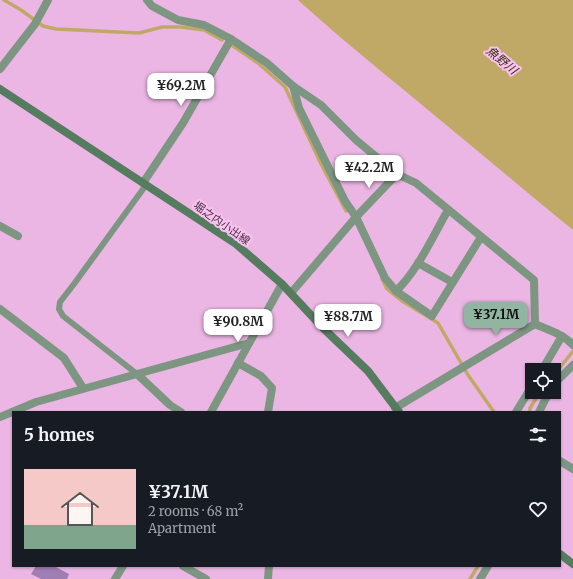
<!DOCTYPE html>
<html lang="en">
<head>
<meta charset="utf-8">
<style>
  body { margin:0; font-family:Merriweather,"Noto Sans JP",serif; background:#242831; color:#f1f3f6; height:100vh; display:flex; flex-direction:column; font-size:15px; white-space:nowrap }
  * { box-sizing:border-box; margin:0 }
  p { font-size:13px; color:#9ea1a6 }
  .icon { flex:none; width:22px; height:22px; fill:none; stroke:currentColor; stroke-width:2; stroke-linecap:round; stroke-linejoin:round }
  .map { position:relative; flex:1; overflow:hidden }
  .panel { position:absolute; left:12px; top:411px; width:549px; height:156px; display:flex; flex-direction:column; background:#171b24; border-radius:0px; box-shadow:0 1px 3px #0004 }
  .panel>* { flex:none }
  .fabs { position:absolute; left:525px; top:363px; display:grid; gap:8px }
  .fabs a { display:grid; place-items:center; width:36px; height:36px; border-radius:0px; background:#171b24; box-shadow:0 1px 3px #0004; font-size:20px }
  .price { position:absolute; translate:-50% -34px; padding:0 9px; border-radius:8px; background:#fff; color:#222; font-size:13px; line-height:26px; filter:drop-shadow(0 1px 2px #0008) }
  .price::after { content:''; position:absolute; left:50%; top:24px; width:12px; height:9px; margin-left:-6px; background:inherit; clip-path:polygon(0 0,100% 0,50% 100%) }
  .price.selected { background:#91b5a0; color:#111 }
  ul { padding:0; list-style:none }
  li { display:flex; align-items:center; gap:12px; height:100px; padding:0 12px }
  li span { display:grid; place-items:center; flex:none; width:112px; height:80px; border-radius:0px; color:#555 }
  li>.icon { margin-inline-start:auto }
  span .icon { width:48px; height:48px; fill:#fffc; stroke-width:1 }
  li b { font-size:17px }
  h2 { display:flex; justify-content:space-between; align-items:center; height:48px; padding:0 12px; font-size:17px }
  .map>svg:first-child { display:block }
  .water { fill:#c0a966 }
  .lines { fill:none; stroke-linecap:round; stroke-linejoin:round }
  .stream { stroke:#c0a966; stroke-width:3.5 }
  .building { fill:#9f7eb4 }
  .service { stroke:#7d9682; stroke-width:6 }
  .minor { stroke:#7d9682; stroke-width:8 }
  .tertiary { stroke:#7d9682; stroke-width:8 }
  .secondary { stroke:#567c60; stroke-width:8 }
  .labels { text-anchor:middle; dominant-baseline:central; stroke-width:4; stroke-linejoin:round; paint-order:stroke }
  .street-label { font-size:11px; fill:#473144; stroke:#fac2f1 }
  .water-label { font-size:12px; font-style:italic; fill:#392f10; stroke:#fac2f1 }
</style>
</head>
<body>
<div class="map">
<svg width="573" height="579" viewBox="0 0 573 579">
  <rect width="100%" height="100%" fill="#ecb6e4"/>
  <path class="water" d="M298,0H573V230C537,201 503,172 468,143C411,95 353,50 298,0Z"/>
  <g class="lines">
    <g class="stream">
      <path d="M4,0L21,10L43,26L56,29L139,33L162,27H181L204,30L222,40"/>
      <path d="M233,46L258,63L285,87L321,164L346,211"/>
      <path d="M382,279L387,289L402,301L438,323L468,375L494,412"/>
      <path d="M554,375L573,351"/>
      <path d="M530,412V408L540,392"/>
      <path d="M470,579L478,566"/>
    </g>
  </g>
  <path class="building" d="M36,566H54L69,574L67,579H41L31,574Z"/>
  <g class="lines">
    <path class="service" d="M137,374L63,316L59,309L60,302L74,284L146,185"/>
    <g class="minor">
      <path d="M147,0L152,6L178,20L204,25L231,39L267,63L293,86L321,105L356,140L397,174L416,183L534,280L535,324C548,330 563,334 573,345"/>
      <path d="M0,69L35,24L48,0"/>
      <path d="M293,86L299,108L345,201L356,217L385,278L396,291L432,316L481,237"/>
      <path d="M143,183L183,123L231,39"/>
      <path d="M0,226L18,236"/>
      <path d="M418,263L452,282"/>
      <path d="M396,291C417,272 434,234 448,210"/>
      <path d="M291,293L356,217L397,174"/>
      <path d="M0,309L64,358L83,388"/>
      <path d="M238,363L261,376L272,388L268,412"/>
      <path d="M542,370L562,336"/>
      <path d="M137,374L170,405L181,412"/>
      <path d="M554,384L573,365"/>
      <path d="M395,408L535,324"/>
      <path d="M516,412L532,386"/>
      <path d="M539,412L549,392"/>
      <path d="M0,417L36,402L249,343"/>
      <path d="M560,461L573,469"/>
      <path d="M183,566L206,579"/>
      <path d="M268,579L269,566"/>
      <path d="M480,579L488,566"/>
    </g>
    <g class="tertiary">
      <path d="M211,412L282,284"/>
      <path d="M115,579L123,566"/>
    </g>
    <g class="secondary">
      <path d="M0,89L236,244L282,284L323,328L368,371L399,412"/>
      <path d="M560,554L573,564"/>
    </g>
  </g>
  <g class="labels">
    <g class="street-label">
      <text transform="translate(222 223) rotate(35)">堀之内小出線</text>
    </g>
    <g class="water-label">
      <text transform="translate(502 60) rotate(40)">魚野川</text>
    </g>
  </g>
</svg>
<div class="fabs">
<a><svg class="icon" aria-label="locate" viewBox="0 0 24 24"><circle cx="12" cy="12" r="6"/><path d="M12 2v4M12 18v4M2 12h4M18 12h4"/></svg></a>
</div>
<b class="price" style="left:181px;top:107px">¥69.2M</b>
<b class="price" style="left:369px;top:189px">¥42.2M</b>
<b class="price selected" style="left:496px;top:336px">¥37.1M</b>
<b class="price" style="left:348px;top:338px">¥88.7M</b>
<b class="price" style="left:238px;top:343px">¥90.8M</b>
<section class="panel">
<h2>5 homes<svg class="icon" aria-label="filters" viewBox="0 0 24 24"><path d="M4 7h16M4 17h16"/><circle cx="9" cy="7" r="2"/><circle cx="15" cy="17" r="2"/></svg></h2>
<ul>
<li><span style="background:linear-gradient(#f6c9c9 70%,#7fa58c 0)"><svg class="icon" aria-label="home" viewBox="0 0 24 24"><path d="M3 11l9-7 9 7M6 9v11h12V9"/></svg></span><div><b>¥37.1M</b><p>2 rooms · 68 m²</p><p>Apartment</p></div><svg class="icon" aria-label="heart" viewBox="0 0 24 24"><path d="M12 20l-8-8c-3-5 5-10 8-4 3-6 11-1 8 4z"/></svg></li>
</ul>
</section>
</div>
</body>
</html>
